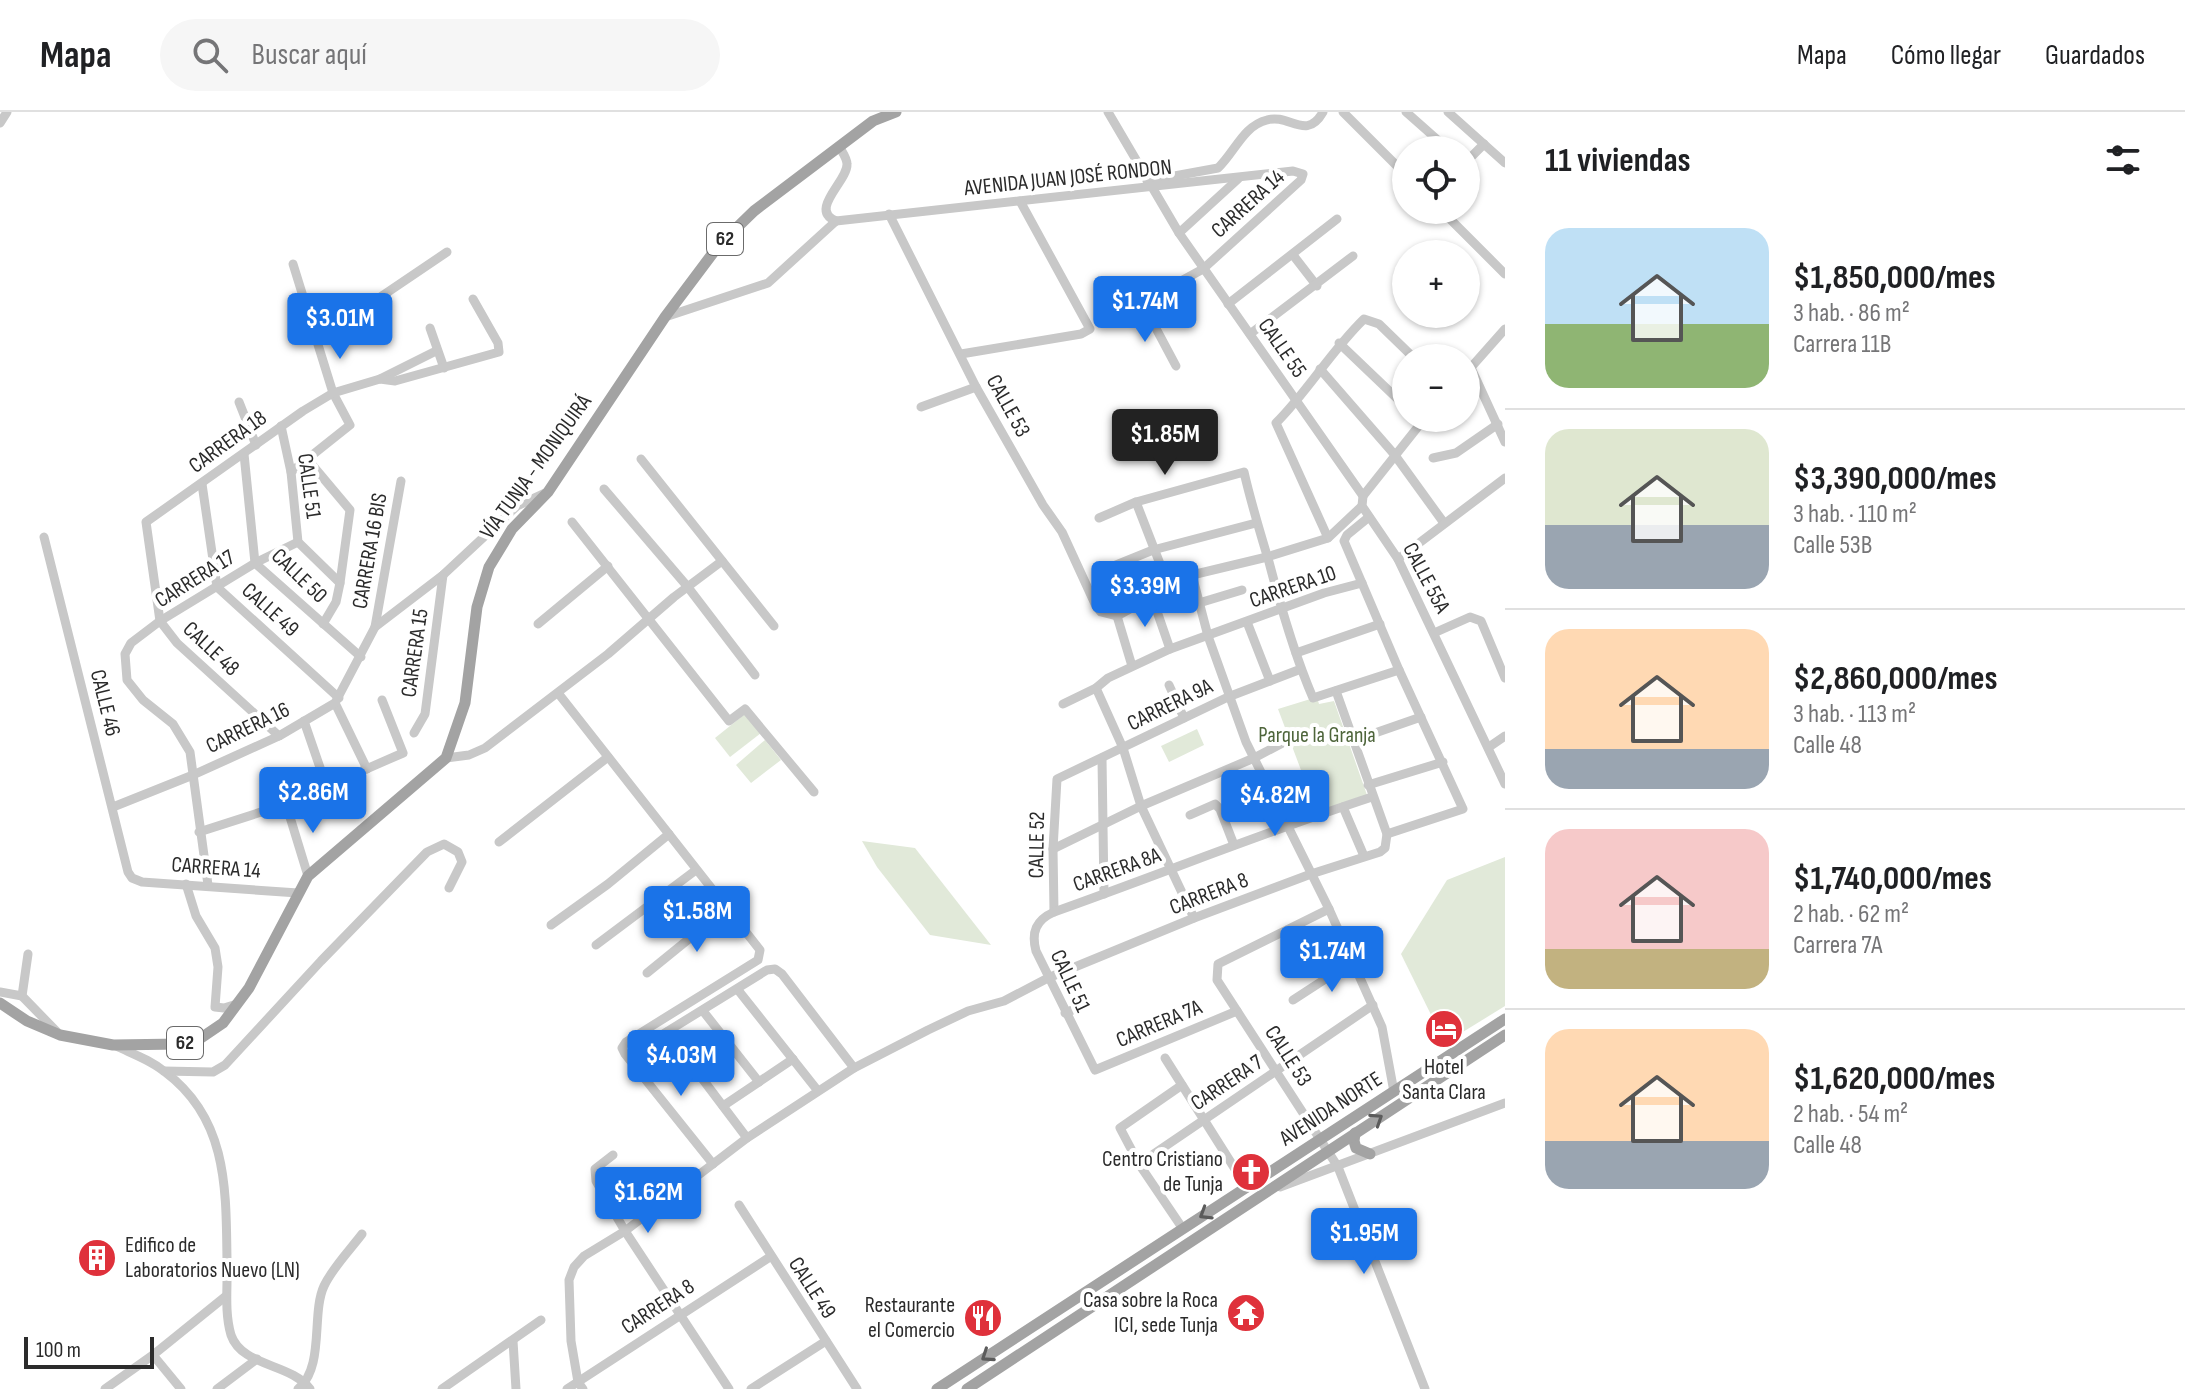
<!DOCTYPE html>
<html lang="es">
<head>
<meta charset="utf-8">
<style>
  body { margin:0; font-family:"Sofia Sans Condensed",sans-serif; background:#f6f6f6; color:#202124; height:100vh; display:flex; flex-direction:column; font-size:30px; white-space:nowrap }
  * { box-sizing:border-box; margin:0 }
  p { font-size:26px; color:#757577 }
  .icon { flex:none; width:44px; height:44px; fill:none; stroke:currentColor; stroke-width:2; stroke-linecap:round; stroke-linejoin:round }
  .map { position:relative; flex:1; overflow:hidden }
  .details { display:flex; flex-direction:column; background:#fff; width:680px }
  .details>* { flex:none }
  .buttons { position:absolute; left:1392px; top:24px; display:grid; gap:16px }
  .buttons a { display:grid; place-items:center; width:88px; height:88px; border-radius:50%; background:#fff; box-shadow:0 2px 6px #0004; font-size:40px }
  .scale { position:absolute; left:24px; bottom:20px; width:130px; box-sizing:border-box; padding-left:8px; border:4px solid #2b2b2b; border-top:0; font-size:22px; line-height:28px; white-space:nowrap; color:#2b2b2b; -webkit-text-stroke:6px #fff; paint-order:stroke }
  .price { position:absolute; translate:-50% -68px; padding:0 18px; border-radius:8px; background:#1a73e8; color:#fff; font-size:26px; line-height:52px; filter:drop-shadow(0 2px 4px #0008) }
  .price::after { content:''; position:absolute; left:50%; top:48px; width:24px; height:18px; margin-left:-12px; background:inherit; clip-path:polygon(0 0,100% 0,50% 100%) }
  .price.on { background:#222; color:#fff }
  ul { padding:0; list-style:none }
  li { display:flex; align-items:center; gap:24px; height:200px; padding:0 40px }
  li+li { border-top:2px solid #e0e0e0 }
  li span { display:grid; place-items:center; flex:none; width:224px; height:160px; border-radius:24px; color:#555 }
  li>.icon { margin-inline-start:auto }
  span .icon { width:96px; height:96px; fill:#fffc; stroke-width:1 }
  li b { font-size:34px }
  h2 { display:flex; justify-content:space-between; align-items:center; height:96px; padding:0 40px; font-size:34px }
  header { display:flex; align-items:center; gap:48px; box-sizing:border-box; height:112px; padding:0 40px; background:#fff; border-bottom:2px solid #e0e0e0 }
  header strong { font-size:38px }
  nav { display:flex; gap:44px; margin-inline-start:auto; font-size:28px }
  .search { width:560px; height:72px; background:#f6f6f6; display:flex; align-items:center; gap:20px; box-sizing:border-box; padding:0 28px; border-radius:44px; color:#757577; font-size:30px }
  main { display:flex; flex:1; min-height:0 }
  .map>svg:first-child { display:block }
  .green { fill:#e1e9d9 }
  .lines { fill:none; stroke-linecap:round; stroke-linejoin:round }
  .minor { stroke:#c8c8c8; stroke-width:9 }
  .major { stroke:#a3a3a3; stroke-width:11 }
  .oneway { stroke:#5b5b5b }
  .labels { text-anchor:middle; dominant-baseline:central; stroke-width:8; stroke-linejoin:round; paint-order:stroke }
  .shield { fill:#fff; stroke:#6b6b6b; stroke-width:2 }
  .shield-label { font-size:20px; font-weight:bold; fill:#2b2b2b }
  .street-label { font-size:22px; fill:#2b2b2b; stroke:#fff }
  .park-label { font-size:22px; fill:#4e653b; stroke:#fff }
  .poi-label { font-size:22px; fill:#2b2b2b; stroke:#fff; text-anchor:end }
</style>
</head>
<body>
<header>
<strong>Mapa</strong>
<div class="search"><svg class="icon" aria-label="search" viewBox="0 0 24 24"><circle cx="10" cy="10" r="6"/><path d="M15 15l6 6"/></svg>Buscar aquí</div>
<nav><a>Mapa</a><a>Cómo llegar</a><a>Guardados</a></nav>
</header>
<main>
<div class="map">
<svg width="1505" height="1277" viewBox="0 0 1505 1277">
  <rect width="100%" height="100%" fill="#fff"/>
  <g class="green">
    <path d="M1317,585L1319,592L1334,589L1367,683L1304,705L1297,690L1309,686L1304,666L1278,597Z"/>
    <path d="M745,602L761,621L730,645L715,626Z"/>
    <path d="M1197,617L1204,633L1169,650L1161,634Z"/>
    <path d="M765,628L781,648L751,671L736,653Z"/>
    <path d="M862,729L915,736L991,833L930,823L877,755Z"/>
    <path d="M1505,745V894L1445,931L1401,842L1447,768Z"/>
  </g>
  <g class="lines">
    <g class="minor">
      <path d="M1108,0L1179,121L1363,384L1362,394L1398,447L1505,672"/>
      <path d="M1343,0L1406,63"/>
      <path d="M1406,0L1449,38"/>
      <path d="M1448,0L1505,51"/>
      <path d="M0,11L7,0"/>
      <path d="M1466,50L1484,32"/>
      <path d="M1147,69L1218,56C1235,40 1243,14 1267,8C1289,1 1306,30 1323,0"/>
      <path d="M1441,98L1505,162"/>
      <path d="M889,102L976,275L1043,393L1062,420L1096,494L1101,500L1117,504L1192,463L1267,445L1328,426L1362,394"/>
      <path d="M836,109L1293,59L1303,62L1301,68L1203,157L1132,196"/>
      <path d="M836,109C808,98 848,69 847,52C847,46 842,40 839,34"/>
      <path d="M1179,121L1238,67"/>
      <path d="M1293,143L1317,174"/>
      <path d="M1143,192L1176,254"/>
      <path d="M1228,192L1337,107"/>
      <path d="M665,205L768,171L836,109"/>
      <path d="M430,216L444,256"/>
      <path d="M1250,222L1353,144"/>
      <path d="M316,225L379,186L447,140"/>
      <path d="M1339,231L1406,295"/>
      <path d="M961,242L1081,222L1090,217L1020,89"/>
      <path d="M1471,256L1505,330"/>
      <path d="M1320,257L1394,342L1444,411"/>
      <path d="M1466,261L1505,217"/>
      <path d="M380,267L436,239"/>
      <path d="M239,290L256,333"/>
      <path d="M921,295L976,275"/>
      <path d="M281,314L291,360L298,430L340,471"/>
      <path d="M244,342L255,451L361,545"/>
      <path d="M1433,346L1456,341L1498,312"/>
      <path d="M641,347L774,514"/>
      <path d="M308,348L350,398L340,471L336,490L323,512"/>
      <path d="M291,360L350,313L333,281L293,152"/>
      <path d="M202,372L217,475L339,586"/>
      <path d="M604,377L687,474L755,563"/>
      <path d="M1363,384L1425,306"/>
      <path d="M1136,390L1169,475"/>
      <path d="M1369,405L1347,423L1344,429L1399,558L1463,697L1387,722"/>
      <path d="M1099,406L1136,390L1244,360C1251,391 1260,420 1269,450C1281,496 1294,542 1313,586L1399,558"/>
      <path d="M572,410L729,609L745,597L814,680"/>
      <path d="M44,425L128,760L132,766L142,770L298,781"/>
      <path d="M1328,426L1276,311C1308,279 1331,239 1364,207L1379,212L1414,246"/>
      <path d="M1398,447L1505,366"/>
      <path d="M1116,453L1153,438L1256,411"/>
      <path d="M1192,463L1208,524L1246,630L1329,797L1382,915L1394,980"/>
      <path d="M1152,485L1170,537"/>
      <path d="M1199,491L1242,478"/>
      <path d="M1117,504L1132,554"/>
      <path d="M1247,510L1270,569"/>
      <path d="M538,512L608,454"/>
      <path d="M375,515L401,369"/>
      <path d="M1434,521L1470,505L1481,509L1505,566"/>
      <path d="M1296,541L1380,512"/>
      <path d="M1169,573L1184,606"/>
      <path d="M1096,576L1123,636L1141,694L1194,806"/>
      <path d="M558,581L760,838L758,848L626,930L622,936L625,942L713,1052"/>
      <path d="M335,591L367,657"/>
      <path d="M1063,592L1096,576L1108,566L1170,537L1324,481L1362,471"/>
      <path d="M304,609L326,673"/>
      <path d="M414,621L425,602L443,463"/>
      <path d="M279,624L177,531L160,509L146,410L303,299L333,281L380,267L395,269L499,240L498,231L473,187"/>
      <path d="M1352,629L1421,605"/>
      <path d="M1489,635L1505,624"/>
      <path d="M446,646L469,643L485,636L608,542L674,485L722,449"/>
      <path d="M1102,646L1104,782"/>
      <path d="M1368,673L1443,650"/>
      <path d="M286,692L308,764"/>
      <path d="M113,695L193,663L279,624L335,591L375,515L443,463L517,394L545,381"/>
      <path d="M1343,695L1364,744"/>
      <path d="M1190,703L1215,692L1220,697L1234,733"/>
      <path d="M199,720L286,692L403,641L382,588"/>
      <path d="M499,730L608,645"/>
      <path d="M1053,737L1141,694L1254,646L1290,627"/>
      <path d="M186,772L196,804L215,836L218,855L215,895L224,896L237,892"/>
      <path d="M208,773L190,640L173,612L143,588L127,568L125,542L131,531L160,509L255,451L298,430"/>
      <path d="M1329,797L1218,852L1217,868L1338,1055L1425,1277"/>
      <path d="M1054,800L1053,737L1057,667L1228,585L1301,557"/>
      <path d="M551,813L608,772L669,722"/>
      <path d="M596,833L696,758"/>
      <path d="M28,842L22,884L57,920"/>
      <path d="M647,861L727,796"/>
      <path d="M738,878L818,979"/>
      <path d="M0,880L22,884"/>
      <path d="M1293,888L1353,849"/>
      <path d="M703,899L759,970"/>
      <path d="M1237,899L1095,958L1036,839C1031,820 1036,808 1054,800C1161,762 1265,720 1372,685"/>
      <path d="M1065,901L1087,892"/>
      <path d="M667,920L747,1026"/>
      <path d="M116,934C133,942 151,948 165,960C228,1007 226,1077 227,1149C228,1173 224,1199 231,1223C242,1255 291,1251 310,1277"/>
      <path d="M634,940L767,858L775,857L782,862L854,956"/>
      <path d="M1165,946L1247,1076"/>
      <path d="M164,959L213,960L225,953L321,849L427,740L444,732L458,740L462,750L449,776"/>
      <path d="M1182,973L1120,1016L1139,1052L1183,1117"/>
      <path d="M723,994L793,947"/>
      <path d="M613,1043L595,1057L596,1069L625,1119L729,1277"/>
      <path d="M1139,1052L1373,893"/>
      <path d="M1280,1075L1505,991"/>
      <path d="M739,1093L857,1277"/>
      <path d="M513,1229L516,1277"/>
      <path d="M153,1243L181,1277"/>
      <path d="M105,1277L153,1243L226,1184"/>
      <path d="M217,1277L257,1247"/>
      <path d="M298,1277C325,1255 311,1202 324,1174C333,1155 350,1138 362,1122"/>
      <path d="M442,1277L541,1208"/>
      <path d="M567,1277L770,1145"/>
      <path d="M583,1277L578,1270L571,1229L569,1168L574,1155L584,1144L625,1119L747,1026L854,956L928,918L968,899L1004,889L1048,866L1194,806L1311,762L1380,740L1385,736L1387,722L1336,579"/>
      <path d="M751,1277L826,1229"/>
    </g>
    <g class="major">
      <path d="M0,891L27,909L60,923L113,933L180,932L198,928L223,911L249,876L308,764L446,646L465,591L477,495L489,455L512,417L548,380L665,205L719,133L754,99L873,9L896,0"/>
      <path d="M1355,1021L1354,1029L1356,1036L1370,1042"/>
      <path d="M937,1277L1505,907"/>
      <path d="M967,1277L1505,923"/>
    </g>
  </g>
  <defs><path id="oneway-chevron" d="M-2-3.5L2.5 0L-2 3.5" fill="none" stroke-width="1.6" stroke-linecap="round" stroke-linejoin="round" transform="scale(2)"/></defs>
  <g class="oneway">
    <use href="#oneway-chevron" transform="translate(1377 1007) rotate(-33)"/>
    <use href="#oneway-chevron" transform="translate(1205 1102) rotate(148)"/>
    <use href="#oneway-chevron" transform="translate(987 1244) rotate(146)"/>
  </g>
  <defs>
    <symbol id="hotel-disc" viewBox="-11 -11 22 22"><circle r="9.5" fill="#df313b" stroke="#fff"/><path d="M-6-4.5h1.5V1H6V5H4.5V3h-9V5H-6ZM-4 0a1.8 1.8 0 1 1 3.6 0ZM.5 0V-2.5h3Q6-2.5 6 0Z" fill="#fff"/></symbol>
    <symbol id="church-disc" viewBox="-11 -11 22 22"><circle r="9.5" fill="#df313b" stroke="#fff"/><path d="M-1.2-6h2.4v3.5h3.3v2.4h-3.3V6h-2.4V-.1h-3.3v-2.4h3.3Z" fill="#fff"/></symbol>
    <symbol id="building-disc" viewBox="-11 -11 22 22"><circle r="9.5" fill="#df313b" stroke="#fff"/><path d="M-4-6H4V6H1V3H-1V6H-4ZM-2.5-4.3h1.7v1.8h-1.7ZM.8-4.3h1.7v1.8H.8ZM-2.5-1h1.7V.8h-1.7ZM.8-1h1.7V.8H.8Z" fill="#fff"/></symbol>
    <symbol id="temple-disc" viewBox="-11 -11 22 22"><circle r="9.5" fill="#df313b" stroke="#fff"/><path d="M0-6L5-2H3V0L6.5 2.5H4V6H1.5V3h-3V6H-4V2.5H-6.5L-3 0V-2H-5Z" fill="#fff"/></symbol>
    <symbol id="restaurant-disc" viewBox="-11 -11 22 22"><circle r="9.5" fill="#df313b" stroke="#fff"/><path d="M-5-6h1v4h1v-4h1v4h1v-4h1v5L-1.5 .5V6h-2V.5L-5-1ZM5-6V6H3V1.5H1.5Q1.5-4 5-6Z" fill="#fff"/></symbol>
  </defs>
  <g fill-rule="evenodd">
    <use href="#hotel-disc" x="1422" y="895" width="44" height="44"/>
    <use href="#church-disc" x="1229" y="1038" width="44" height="44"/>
    <use href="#building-disc" x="75" y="1124" width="44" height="44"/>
    <use href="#temple-disc" x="1224" y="1179" width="44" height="44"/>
    <use href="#restaurant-disc" x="961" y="1184" width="44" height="44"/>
  </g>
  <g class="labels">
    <g class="shield">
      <rect x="707" y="111" width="36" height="32" rx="6"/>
      <rect x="167" y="915" width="36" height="32" rx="6"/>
    </g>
    <g class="shield-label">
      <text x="725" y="127">62</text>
      <text x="185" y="931">62</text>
    </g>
    <g class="street-label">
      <text transform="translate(1068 66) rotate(-6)">AVENIDA JUAN JOSÉ RONDON</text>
      <text transform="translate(1248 92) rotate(-42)">CARRERA 14</text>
      <text transform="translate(1282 236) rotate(55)">CALLE 55</text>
      <text transform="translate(1008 294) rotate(61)">CALLE 53</text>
      <text transform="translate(228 330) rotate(-36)">CARRERA 18</text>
      <text transform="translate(536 355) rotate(-54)">VÍA TUNJA - MONIQUIRÁ</text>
      <text transform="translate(309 374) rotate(82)">CALLE 51</text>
      <text transform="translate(370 439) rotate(-80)">CARRERA 16 BIS</text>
      <text transform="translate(299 464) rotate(44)">CALLE 50</text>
      <text transform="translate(1426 466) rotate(62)">CALLE 55A</text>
      <text transform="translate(195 467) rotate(-32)">CARRERA 17</text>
      <text transform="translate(1293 475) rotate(-19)">CARRERA 10</text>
      <text transform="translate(270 498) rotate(42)">CALLE 49</text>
      <text transform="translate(211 537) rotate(43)">CALLE 48</text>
      <text transform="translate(415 541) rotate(-82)">CARRERA 15</text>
      <text transform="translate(105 591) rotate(76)">CALLE 46</text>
      <text transform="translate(1170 593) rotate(-26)">CARRERA 9A</text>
      <text transform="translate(248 616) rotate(-26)">CARRERA 16</text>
      <text transform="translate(1037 733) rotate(-89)">CALLE 52</text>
      <text transform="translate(216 756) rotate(4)">CARRERA 14</text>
      <text transform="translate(1117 758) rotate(-20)">CARRERA 8A</text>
      <text transform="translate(1209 782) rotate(-21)">CARRERA 8</text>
      <text transform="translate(1070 869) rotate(65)">CALLE 51</text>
      <text transform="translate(1159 912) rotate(-23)">CARRERA 7A</text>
      <text transform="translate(1288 944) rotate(57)">CALLE 53</text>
      <text transform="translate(1227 971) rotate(-34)">CARRERA 7</text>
      <text transform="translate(1331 997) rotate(-33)">AVENIDA NORTE</text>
      <text transform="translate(812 1176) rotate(57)">CALLE 49</text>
      <text transform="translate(658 1195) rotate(-33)">CARRERA 8</text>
    </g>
    <g class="park-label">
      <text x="1317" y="623">Parque la Granja</text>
    </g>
    <g class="poi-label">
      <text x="1444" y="955" text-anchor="middle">Hotel<tspan x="1444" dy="25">Santa Clara</tspan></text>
      <text x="1223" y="1047">Centro Cristiano<tspan x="1223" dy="25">de Tunja</tspan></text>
      <text x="125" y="1133" text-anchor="start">Edifico de<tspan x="125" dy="25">Laboratorios Nuevo (LN)</tspan></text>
      <text x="1218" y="1188">Casa sobre la Roca<tspan x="1218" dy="25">ICI, sede Tunja</tspan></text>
      <text x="955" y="1193">Restaurante<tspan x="955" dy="25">el Comercio</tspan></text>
    </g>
  </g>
</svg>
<div class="buttons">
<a><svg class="icon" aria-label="locate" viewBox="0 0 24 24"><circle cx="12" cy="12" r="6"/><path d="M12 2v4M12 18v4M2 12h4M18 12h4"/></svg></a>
<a>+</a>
<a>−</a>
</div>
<div class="scale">100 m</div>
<b class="price" style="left:1145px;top:232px">$1.74M</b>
<b class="price" style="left:340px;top:249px">$3.01M</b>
<b class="price on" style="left:1165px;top:365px">$1.85M</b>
<b class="price" style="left:1145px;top:517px">$3.39M</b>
<b class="price" style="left:313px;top:723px">$2.86M</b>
<b class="price" style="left:1275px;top:726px">$4.82M</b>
<b class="price" style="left:697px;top:842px">$1.58M</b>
<b class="price" style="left:1332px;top:882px">$1.74M</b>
<b class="price" style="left:681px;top:986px">$4.03M</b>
<b class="price" style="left:648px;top:1123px">$1.62M</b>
<b class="price" style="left:1364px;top:1164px">$1.95M</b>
</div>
<section class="details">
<h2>11 viviendas<svg class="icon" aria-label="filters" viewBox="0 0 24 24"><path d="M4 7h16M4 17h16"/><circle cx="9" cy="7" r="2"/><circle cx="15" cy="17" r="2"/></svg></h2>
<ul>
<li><span style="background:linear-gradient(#bfe0f5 60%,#8fb573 0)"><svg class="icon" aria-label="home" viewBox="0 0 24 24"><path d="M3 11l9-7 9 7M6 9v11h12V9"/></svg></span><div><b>$1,850,000/mes</b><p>3 hab. · 86 m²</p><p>Carrera 11B</p></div></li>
<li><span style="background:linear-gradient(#dfe7d0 60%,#9aa5b1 0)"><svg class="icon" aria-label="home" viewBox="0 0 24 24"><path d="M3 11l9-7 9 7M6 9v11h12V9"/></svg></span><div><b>$3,390,000/mes</b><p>3 hab. · 110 m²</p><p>Calle 53B</p></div></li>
<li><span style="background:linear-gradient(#ffd9b3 75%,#9aa5b1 0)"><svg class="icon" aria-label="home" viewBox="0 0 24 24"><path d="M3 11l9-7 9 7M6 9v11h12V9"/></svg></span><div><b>$2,860,000/mes</b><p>3 hab. · 113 m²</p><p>Calle 48</p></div></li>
<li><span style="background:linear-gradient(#f6c9c9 75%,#c2b280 0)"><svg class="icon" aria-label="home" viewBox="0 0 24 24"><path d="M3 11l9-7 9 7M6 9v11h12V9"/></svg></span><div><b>$1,740,000/mes</b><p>2 hab. · 62 m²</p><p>Carrera 7A</p></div></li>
<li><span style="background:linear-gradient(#ffd9b3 70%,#9aa5b1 0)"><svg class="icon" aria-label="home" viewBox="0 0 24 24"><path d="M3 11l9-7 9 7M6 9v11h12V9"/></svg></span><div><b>$1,620,000/mes</b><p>2 hab. · 54 m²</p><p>Calle 48</p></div></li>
</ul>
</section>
</main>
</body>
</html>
